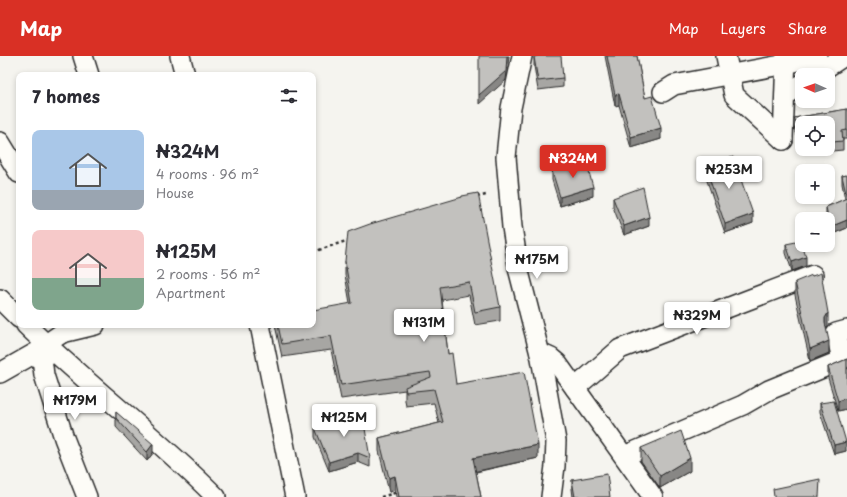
<!DOCTYPE html>
<html lang="en">
<head>
<meta charset="utf-8">
<style>
  body { margin:0; font-family:"Playpen Sans",sans-serif; background:#f2f2f3; color:#2b2b33; height:100vh; display:flex; flex-direction:column; font-size:15px; white-space:nowrap }
  * { box-sizing:border-box; margin:0 }
  p { font-size:13px; color:#7c7c81 }
  .icon { flex:none; width:22px; height:22px; fill:none; stroke:currentColor; stroke-width:2; stroke-linecap:round; stroke-linejoin:round }
  .map { position:relative; flex:1; overflow:hidden }
  .drawer { position:absolute; left:16px; top:16px; width:300px; height:256px; display:flex; flex-direction:column; background:#fff; border-radius:8px; box-shadow:0 2px 6px #0003 }
  .drawer>* { flex:none }
  .needle { width:26px; rotate:272deg }
  .buttons { position:absolute; left:795px; top:12px; display:grid; gap:8px }
  .buttons a { display:grid; place-items:center; width:40px; height:40px; border-radius:8px; background:#fff; box-shadow:0 2px 6px #0003; font-size:20px }
  .price { position:absolute; translate:-50% -34px; padding:0 9px; border-radius:4px; background:#fff; color:#222; font-size:13px; line-height:26px; filter:drop-shadow(0 1px 2px #0008) }
  .price::after { content:''; position:absolute; left:50%; top:24px; width:12px; height:9px; margin-left:-6px; background:inherit; clip-path:polygon(0 0,100% 0,50% 100%) }
  .price.current { background:#d93025; color:#fff }
  ul { padding:0; list-style:none }
  li { display:flex; align-items:center; gap:12px; height:100px; padding:0 16px }
  li span { display:grid; place-items:center; flex:none; width:112px; height:80px; border-radius:8px; color:#555 }
  li>.icon { margin-inline-start:auto }
  span .icon { width:48px; height:48px; fill:#fffc; stroke-width:1 }
  li b { font-size:17px }
  h2 { display:flex; justify-content:space-between; align-items:center; height:48px; padding:0 16px; font-size:17px }
  header { display:flex; align-items:center; gap:24px; box-sizing:border-box; height:56px; padding:0 20px; background:#d93025; color:#fff }
  header strong { font-size:19px }
  nav { display:flex; gap:22px; margin-inline-start:auto; font-size:14px }
  .map>svg:first-child { display:block }
  .lines { fill:none; stroke-linecap:round; stroke-linejoin:round }
  .minor-casing { stroke:#2b2b2b; stroke-width:22 }
  .path { stroke:#2b2b2b; stroke-width:2.5; stroke-dasharray:3 3; stroke-linecap:butt }
  .minor { stroke:#fdfcf7; stroke-width:19 }
  .wall { fill:#a7a6a3; stroke:#2b2b2b }
  .shaded-wall { fill:#888785; stroke:#2b2b2b }
  .building { fill:#c2c1be; stroke:#2b2b2b }
</style>
</head>
<body>
<header>
<strong>Map</strong>
<nav><a>Map</a><a>Layers</a><a>Share</a></nav>
</header>
<div class="map">
<svg width="847" height="441" viewBox="0 0 847 441">
  <rect width="100%" height="100%" fill="#f5f4ef"/>
  <filter id="ink" filterUnits="userSpaceOnUse"><feTurbulence type="fractalNoise" baseFrequency=".025" numOctaves="2"/><feDisplacementMap in="SourceGraphic" scale="8" xChannelSelector="R" yChannelSelector="G"/><feConvolveMatrix kernelMatrix="1 2 1 2 8 2 1 2 1" color-interpolation-filters="sRGB"/></filter>
  <g filter="url(#ink)">
    <g class="lines">
      <defs>
        <g id="minor">
          <path d="M83,0L89,19"/>
          <path d="M180,0L185,19"/>
          <path d="M522,0L511,52L506,101L512,171L519,216L541,302L556,385L555,410L551,441"/>
          <path d="M726,0L734,39L783,84"/>
          <path d="M815,19L844,0"/>
          <path d="M663,36L674,29L786,8L817,0"/>
          <path d="M785,40L802,28"/>
          <path d="M783,84L786,0"/>
          <path d="M0,86L19,117"/>
          <path d="M0,243L19,262"/>
          <path d="M26,269C87,329 156,380 216,441"/>
          <path d="M74,269L46,288L42,302L44,319L64,382L87,441"/>
          <path d="M260,269L295,441"/>
          <path d="M62,277L95,269"/>
          <path d="M540,297L551,302L557,307L653,441"/>
          <path d="M0,317L44,292"/>
          <path d="M575,332L620,293L813,219"/>
          <path d="M624,400L743,349L769,334L842,304L836,277L847,274"/>
        </g>
      </defs>
      <use href="#minor" class="minor-casing"/>
      <g class="path">
        <path d="M477,141L486,139"/>
        <path d="M313,196L349,184"/>
        <path d="M472,417L478,416"/>
        <path d="M381,441L398,436"/>
      </g>
      <use href="#minor" class="minor"/>
    </g>
    <g class="wall">
      <path d="M605,0H637L645,42L661,83L631,92L619,49L615,50Z"/>
      <path d="M534,1L563,22V31L538,34L534,10Z"/>
      <path d="M847,53V83H843V94L832,95L822,94V93H828V67H802L799,85L794,71V62Z"/>
      <path d="M705,110L753,167L725,177L705,119Z"/>
      <path d="M552,115L593,140L560,150L552,124Z"/>
      <path d="M847,119V172L830,179L828,170V163H827L826,159V151L845,143L842,128V120Z"/>
      <path d="M462,141L500,251V265L475,269L469,239L442,244L448,298L456,328L538,402L476,416L481,441H396L395,434L389,436L379,395V382L439,367L434,347L406,350L405,345V334L341,343L331,294L282,301L275,269H313L350,247L345,219V205Z"/>
      <path d="M613,142L649,170L624,179L613,151Z"/>
      <path d="M786,188L806,210L792,215L786,197Z"/>
      <path d="M795,226L828,270L826,272L829,297L810,305L795,239Z"/>
      <path d="M847,303V353L838,355L828,322V311Z"/>
      <path d="M820,347L846,395L834,398L820,356Z"/>
      <path d="M116,356L153,397L147,405L116,371Z"/>
      <path d="M315,372L370,402V411L358,406L329,415L315,381Z"/>
      <path d="M641,392L690,415L660,432L641,405Z"/>
      <path d="M572,424L610,441H573L572,433Z"/>
    </g>
    <g class="shaded-wall">
      <path d="M507,0H509L506,24L479,48V39Z"/>
      <path d="M619,38V49L615,50V39Z"/>
      <path d="M661,72V83L631,92V81Z"/>
      <path d="M802,75V84L799,85V76Z"/>
      <path d="M593,131V140L560,150V141Z"/>
      <path d="M753,158V167L725,177V168Z"/>
      <path d="M649,161V170L624,179V170Z"/>
      <path d="M847,164V172L830,179V171Z"/>
      <path d="M806,201V210L792,215V206Z"/>
      <path d="M828,257V270L825,274V262Z"/>
      <path d="M829,285V297L810,305V293Z"/>
      <path d="M847,342V353L838,355V345Z"/>
      <path d="M846,386V395L834,398V389Z"/>
      <path d="M153,388V397L147,405V396Z"/>
      <path d="M538,389V402L473,416V402Z"/>
      <path d="M358,397V406L329,415V406Z"/>
      <path d="M690,402V415L660,432V420Z"/>
      <path d="M395,420V434L389,436V422Z"/>
    </g>
    <g class="building">
      <path d="M479,0H507L506,15L479,39Z"/>
      <path d="M538,0H561L563,22L538,25L534,1Z"/>
      <path d="M607,0H637L645,42L652,40L661,72L631,81L619,38L615,39Z"/>
      <path d="M847,53V74L842,75L843,85L832,86L828,85V67H802V75L799,76L794,62Z"/>
      <path d="M733,101L753,158L725,168L705,110Z"/>
      <path d="M586,105L593,131L560,141L552,115Z"/>
      <path d="M847,119V164L830,171L826,151L847,142L842,120Z"/>
      <path d="M643,131L649,161L624,170L613,142Z"/>
      <path d="M478,137L500,251L475,256L469,226L440,231L448,298L452,297L456,328L524,316L538,389L473,402L481,441H399L395,420L389,422L379,382L443,366L434,333L406,336L405,331L431,321L430,316L341,329L331,280L282,288L278,269H313V254L352,247L345,205L348,176L370,168L462,141V140Z"/>
      <path d="M801,185L806,201L792,206L786,188Z"/>
      <path d="M821,217L828,257L825,262V267L829,285L810,293L795,226L812,219V220Z"/>
      <path d="M847,303V342L838,345L828,311Z"/>
      <path d="M834,345L846,386L834,389L820,347Z"/>
      <path d="M362,355L370,402L358,397L329,406L315,372L339,362H353Z"/>
      <path d="M116,356L153,388L147,396L116,362Z"/>
      <path d="M681,375L690,402L660,420L641,392Z"/>
      <path d="M607,418L610,441H575L572,424Z"/>
      <path d="M820,423L819,441H774L773,433Z"/>
    </g>
  </g>
</svg>
<div class="buttons">
<a><svg class="needle" viewBox="-14 -14 28 28"><path d="M0-13l5 13h-10z" fill="#e53935"/><path d="M0 13l5-13h-10z" fill="#7c7c81"/></svg></a>
<a><svg class="icon" aria-label="locate" viewBox="0 0 24 24"><circle cx="12" cy="12" r="6"/><path d="M12 2v4M12 18v4M2 12h4M18 12h4"/></svg></a>
<a>+</a>
<a>−</a>
</div>
<b class="price current" style="left:573px;top:123px">₦324M</b>
<b class="price" style="left:729px;top:134px">₦253M</b>
<b class="price" style="left:537px;top:224px">₦175M</b>
<b class="price" style="left:697px;top:280px">₦329M</b>
<b class="price" style="left:424px;top:287px">₦131M</b>
<b class="price" style="left:75px;top:365px">₦179M</b>
<b class="price" style="left:344px;top:382px">₦125M</b>
<section class="drawer">
<h2>7 homes<svg class="icon" aria-label="filters" viewBox="0 0 24 24"><path d="M4 7h16M4 17h16"/><circle cx="9" cy="7" r="2"/><circle cx="15" cy="17" r="2"/></svg></h2>
<ul>
<li><span style="background:linear-gradient(#a9c7e8 75%,#9aa5b1 0)"><svg class="icon" aria-label="home" viewBox="0 0 24 24"><path d="M3 11l9-7 9 7M6 9v11h12V9"/></svg></span><div><b>₦324M</b><p>4 rooms · 96 m²</p><p>House</p></div></li>
<li><span style="background:linear-gradient(#f6c9c9 60%,#7fa58c 0)"><svg class="icon" aria-label="home" viewBox="0 0 24 24"><path d="M3 11l9-7 9 7M6 9v11h12V9"/></svg></span><div><b>₦125M</b><p>2 rooms · 56 m²</p><p>Apartment</p></div></li>
</ul>
</section>
</div>
</body>
</html>
